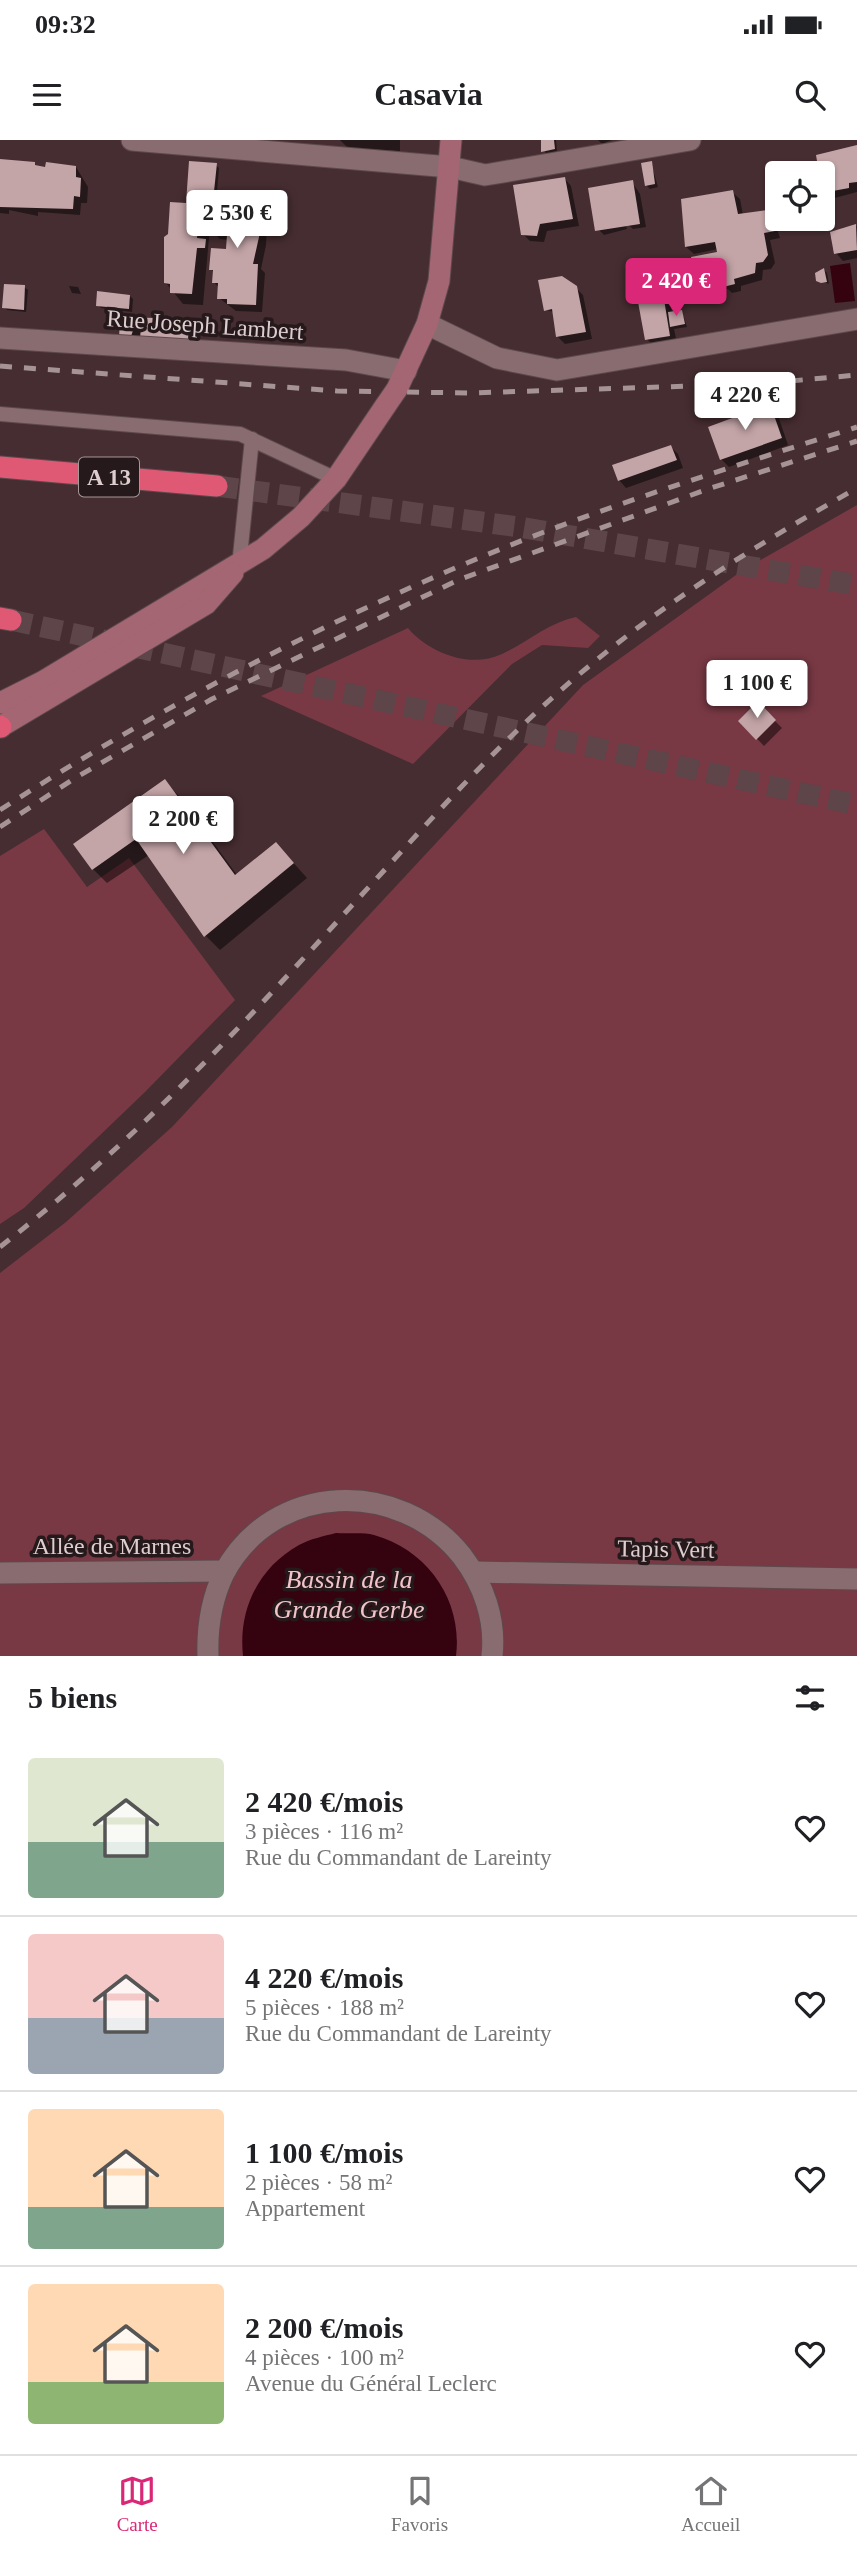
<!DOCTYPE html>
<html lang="fr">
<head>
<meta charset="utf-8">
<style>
  body { margin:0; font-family:"Times New Roman",serif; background:#f2f2f2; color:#202124; height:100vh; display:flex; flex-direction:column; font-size:26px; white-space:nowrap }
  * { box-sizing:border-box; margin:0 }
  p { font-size:23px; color:#757577 }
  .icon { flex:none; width:38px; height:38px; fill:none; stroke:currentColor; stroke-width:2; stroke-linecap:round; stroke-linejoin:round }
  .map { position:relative; height:1516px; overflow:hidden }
  .sheet { display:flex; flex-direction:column; background:#fff; flex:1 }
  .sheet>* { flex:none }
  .fabs { position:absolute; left:765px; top:21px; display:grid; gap:14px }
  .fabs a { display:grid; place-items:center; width:70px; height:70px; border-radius:7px; background:#fff; box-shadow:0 2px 5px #0004; font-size:35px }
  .price { position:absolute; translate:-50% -60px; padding:0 16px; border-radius:7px; background:#fff; color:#222; font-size:23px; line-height:46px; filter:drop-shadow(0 2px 4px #0008) }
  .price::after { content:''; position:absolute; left:50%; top:42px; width:21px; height:16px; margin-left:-10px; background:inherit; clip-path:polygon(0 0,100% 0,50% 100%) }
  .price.current { background:#db2777; color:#fff }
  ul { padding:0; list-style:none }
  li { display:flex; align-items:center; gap:21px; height:175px; padding:0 28px }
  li+li { border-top:2px solid #e0e0e0 }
  li span { display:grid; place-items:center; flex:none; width:196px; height:140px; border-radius:7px; color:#555 }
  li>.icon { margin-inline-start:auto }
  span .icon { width:84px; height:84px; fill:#fffc; stroke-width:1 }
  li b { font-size:30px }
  h2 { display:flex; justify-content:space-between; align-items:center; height:84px; padding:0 28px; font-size:30px }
  .status { display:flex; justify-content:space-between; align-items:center; height:49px; padding:0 35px; background:#fff; direction:ltr }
  .status svg { height:19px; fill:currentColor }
  header { display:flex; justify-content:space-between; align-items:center; height:91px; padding:0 28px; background:#fff; font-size:32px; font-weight:700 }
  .tabs { display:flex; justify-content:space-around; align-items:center; height:98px; border-top:2px solid #e0e0e0; background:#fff; font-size:19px; color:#757577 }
  .tabs a { display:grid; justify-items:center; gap:4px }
  .tabs .current { color:#db2777 }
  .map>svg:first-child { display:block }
  .green { fill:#783944 }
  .water { fill:#350210 }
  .shadow { fill:#0007 }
  .building { fill:#c3a4a7 }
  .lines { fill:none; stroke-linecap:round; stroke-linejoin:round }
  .highway-tunnel { stroke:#5d4549; stroke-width:21; stroke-dasharray:21 10; stroke-linecap:butt }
  .lane-casing { stroke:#5d494c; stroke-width:16 }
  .street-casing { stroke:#5d494c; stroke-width:23 }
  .secondary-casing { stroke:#5d494c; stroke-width:23 }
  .highway-casing { stroke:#5d494c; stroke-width:23 }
  .lane { stroke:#896c70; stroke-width:14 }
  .street { stroke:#896c70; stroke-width:21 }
  .secondary { stroke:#a36672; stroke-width:21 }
  .highway { stroke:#df5975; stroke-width:21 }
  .rail { stroke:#a69396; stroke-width:5; stroke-dasharray:12 12; stroke-linecap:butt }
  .secondary-bridge-casing { stroke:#5d494c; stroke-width:23; stroke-linecap:butt }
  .secondary-bridge { stroke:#a36672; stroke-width:21 }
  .labels { text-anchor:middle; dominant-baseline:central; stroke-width:7; stroke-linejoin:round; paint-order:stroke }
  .shield { fill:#25191b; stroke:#a69799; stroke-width:2 }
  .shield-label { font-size:23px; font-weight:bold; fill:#ddcdcf }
  .street-label { font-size:24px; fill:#ddcdcf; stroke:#25191b }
  .water-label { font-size:26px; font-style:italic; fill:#f2c4ca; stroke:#25191b }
</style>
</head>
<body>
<div class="status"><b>09:32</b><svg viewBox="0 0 49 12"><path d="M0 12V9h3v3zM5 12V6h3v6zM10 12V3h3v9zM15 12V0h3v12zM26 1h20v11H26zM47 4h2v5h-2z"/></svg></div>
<header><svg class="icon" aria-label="menu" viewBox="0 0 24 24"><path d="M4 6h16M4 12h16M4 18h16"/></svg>Casavia<svg class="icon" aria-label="search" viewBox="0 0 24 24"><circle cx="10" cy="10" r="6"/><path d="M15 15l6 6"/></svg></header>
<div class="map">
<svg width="857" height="1516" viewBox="0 0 857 1516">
  <rect width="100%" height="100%" fill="#462d31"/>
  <g class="green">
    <path d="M857,365V1516H0V1133L66,1082L172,987L583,545L743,430Z"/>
    <path d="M576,477L600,496L588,508L542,505L512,524L413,624L261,556L408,488C429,513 470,529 502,514C528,502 548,483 576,477Z"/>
    <path d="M44,689L87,747L129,718L235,860L145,952L24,1068L0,1084V716Z"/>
  </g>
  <g class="water">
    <path d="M850,123L855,161L835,163L830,126Z"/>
    <path d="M336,1393C348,1394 363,1392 374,1395C428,1410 463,1461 456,1516H243C238,1470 258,1428 299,1405C310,1399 324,1396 336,1393Z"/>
  </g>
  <g class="shadow">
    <path d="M340,0H400V11L348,8Z"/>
    <path d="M542,0H556L557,12L546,14Z"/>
    <path d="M612,0L602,4L598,0Z"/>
    <path d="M857,8V52L831,59L824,52L818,17Z"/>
    <path d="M0,21L38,28L76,27L88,47L87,63H81L80,75L38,72V76L9,70V74L0,73Z"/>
    <path d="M651,23L658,47L650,49L647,46Z"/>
    <path d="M216,25L219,28L216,64H212L203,165L183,164L166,143L188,65Z"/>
    <path d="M564,38L571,46L579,86L547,91L544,102L530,101L523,94Z"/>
    <path d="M632,42L640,54L646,87L633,89L625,82L627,89L604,95L596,87Z"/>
    <path d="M732,52L740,59L743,75L766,72L774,80L780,98L770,100L775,123L771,129L763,130L762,140L741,146V151L732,153L728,149L705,153L698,146L719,113L718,109L694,114L686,107Z"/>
    <path d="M261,57L268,65L266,105L261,129L265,133L262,172L236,171L219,158V148L214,142L215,133L211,129L228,111V100L220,99L210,89H217L223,76Z"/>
    <path d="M857,86V118L843,121L836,113L842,88Z"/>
    <path d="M824,130L827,133L829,144L818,140Z"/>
    <path d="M69,146L78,147L81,154L72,153Z"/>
    <path d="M24,147L28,150L26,172L7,170L4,167Z"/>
    <path d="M576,148L583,155L592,199L565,204L558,197L554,172L546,170Z"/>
    <path d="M661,148L669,156L672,173L682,172L687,187L674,189L677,203L654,207L647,199Z"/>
    <path d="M130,156L133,159L132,172L101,168L98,165Z"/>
    <path d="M122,179L189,180L196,188L195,209L128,204Z"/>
    <path d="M770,266L777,273L788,305L729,327L721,319Z"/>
    <path d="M671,307L678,314L683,328L626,348L619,340Z"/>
    <path d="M758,564L782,588L764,606L740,581Z"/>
    <path d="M165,642L179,656L237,735L290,719L307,738L220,810L205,795L149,715L107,743L93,729Z"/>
  </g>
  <g class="building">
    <path d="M541,0H554L555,9L541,12Z"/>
    <path d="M857,5V42L849,43V48L822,53V33H819L816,15Z"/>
    <path d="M0,19L35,22V25L45,27L46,22L76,26V37L81,38L80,57L74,56L73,69L0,67Z"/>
    <path d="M189,21L217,23L213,61H201L197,98L206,99L205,108H197L192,154L170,153V144L164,143V97L168,94L170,62L186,63Z"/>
    <path d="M652,21L655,44L645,46L641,23Z"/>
    <path d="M565,37L573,79L540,84L537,96L521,95L513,45Z"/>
    <path d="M633,40L640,84L595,91L588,48Z"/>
    <path d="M733,50L738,74L767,70L772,79L775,91L764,93L768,115L763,122L756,123L755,133L734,139L735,144L723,147L722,142L696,147L691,117L717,112L715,102L685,107L681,59Z"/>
    <path d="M233,53L261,56L259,97L253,124H258L256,165L227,164V159H217L218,143H212L213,130H209L211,108L226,109L227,95L211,92V87H216V74H222L223,58L232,59Z"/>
    <path d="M856,84L857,110L834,114L830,92Z"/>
    <path d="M824,128L827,142L821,143L816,141L815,133Z"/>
    <path d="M562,136L577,146L586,192L556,197L552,169L544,171L538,140Z"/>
    <path d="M4,144L25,145L24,170L2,168Z"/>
    <path d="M662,147L670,196L645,200L636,151Z"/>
    <path d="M97,151L130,155L129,169L96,166Z"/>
    <path d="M682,170L685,184L670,187L668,172Z"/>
    <path d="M120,177L190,179L188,202L140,199L141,186L135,185L130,199L119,198Z"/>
    <path d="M770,264L782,298L720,320L708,287Z"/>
    <path d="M671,305L677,320L618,341L612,325Z"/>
    <path d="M758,561L776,580L756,600L738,581Z"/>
    <path d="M165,639L235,735L276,702L294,723L204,797L136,699L92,730L73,704Z"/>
  </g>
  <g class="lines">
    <g class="highway-tunnel">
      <path d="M217,346L519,387L857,445"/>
      <path d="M11,480L857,665"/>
    </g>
    <defs>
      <g id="lane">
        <path d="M0,274L240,294L336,339"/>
        <path d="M239,426L252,299"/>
      </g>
      <g id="street">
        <path d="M132,0L450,27L485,35L690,0"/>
        <path d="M427,184L497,218L557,230L857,179"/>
        <path d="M0,198L346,220L406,231"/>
        <path d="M474,1432L857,1439"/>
        <path d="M0,1433L225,1431"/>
        <path d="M208,1516C207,1487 211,1460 224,1433C273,1341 400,1338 462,1416C484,1445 496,1480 492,1516"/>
      </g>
      <g id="secondary">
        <path d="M397,249L427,184L439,141L451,0"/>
        <path d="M0,563L42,542L263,409L301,377L336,339L386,265"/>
        <path d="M0,587L206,464L233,433"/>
      </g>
      <g id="highway">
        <path d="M0,327L217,346"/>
        <path d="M0,478L11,480"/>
        <path d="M0,586L1,587"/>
      </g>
    </defs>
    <use href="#lane" class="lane-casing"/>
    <use href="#street" class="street-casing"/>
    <use href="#secondary" class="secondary-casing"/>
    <use href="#highway" class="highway-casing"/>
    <use href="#lane" class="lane"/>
    <use href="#street" class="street"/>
    <use href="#secondary" class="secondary"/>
    <use href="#highway" class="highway"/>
    <g class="rail">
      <path d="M0,226L337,251L468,253L757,244L857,235"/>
      <path d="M0,670C149,574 304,492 467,423C594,369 726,329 857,287"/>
      <path d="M0,687L75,638L212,559L458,440L708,349L857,301"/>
      <path d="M0,1107C127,1008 236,893 344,774C422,690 499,600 588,527C671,458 763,401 857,348"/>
    </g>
    <defs>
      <path id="secondary-bridge" d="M386,265L397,249"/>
    </defs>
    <use href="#secondary-bridge" class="secondary-bridge-casing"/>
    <use href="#secondary-bridge" class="secondary-bridge"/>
  </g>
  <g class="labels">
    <rect class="shield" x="79" y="317.5" width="60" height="39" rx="5"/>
    <g class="shield-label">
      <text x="109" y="337">A 13</text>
    </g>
    <g class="street-label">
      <text transform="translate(205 185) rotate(4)">Rue Joseph Lambert</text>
      <text x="112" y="1406">Allée de Marnes</text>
      <text transform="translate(666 1409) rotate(1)">Tapis Vert</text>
    </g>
    <g class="water-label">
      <text x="349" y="1439">Bassin de la<tspan x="349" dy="30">Grande Gerbe</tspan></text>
    </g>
  </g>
</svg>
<div class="fabs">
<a><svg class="icon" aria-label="locate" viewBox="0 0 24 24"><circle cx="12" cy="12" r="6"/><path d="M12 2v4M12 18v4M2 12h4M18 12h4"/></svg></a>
</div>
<b class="price" style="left:237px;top:110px">2 530 €</b>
<b class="price current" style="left:676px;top:178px">2 420 €</b>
<b class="price" style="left:745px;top:292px">4 220 €</b>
<b class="price" style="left:757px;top:580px">1 100 €</b>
<b class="price" style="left:183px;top:716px">2 200 €</b>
</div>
<section class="sheet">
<h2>5 biens<svg class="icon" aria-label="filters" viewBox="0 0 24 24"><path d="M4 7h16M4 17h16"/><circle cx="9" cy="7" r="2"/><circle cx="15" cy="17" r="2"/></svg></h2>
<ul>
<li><span style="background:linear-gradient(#dfe7d0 60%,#7fa58c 0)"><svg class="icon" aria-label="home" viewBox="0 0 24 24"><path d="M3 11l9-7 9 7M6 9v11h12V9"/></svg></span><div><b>2 420 €/mois</b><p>3 pièces · 116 m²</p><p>Rue du Commandant de Lareinty</p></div><svg class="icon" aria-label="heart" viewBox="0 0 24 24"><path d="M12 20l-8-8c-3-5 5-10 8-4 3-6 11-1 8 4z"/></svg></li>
<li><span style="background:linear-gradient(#f6c9c9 60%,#9aa5b1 0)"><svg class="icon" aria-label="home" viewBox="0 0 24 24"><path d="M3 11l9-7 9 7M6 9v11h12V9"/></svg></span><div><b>4 220 €/mois</b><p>5 pièces · 188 m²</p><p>Rue du Commandant de Lareinty</p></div><svg class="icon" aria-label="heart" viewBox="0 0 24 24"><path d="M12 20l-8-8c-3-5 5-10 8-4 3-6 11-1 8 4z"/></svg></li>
<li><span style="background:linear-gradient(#ffd9b3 70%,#7fa58c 0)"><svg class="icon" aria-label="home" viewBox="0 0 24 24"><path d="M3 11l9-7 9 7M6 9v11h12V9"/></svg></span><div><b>1 100 €/mois</b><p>2 pièces · 58 m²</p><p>Appartement</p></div><svg class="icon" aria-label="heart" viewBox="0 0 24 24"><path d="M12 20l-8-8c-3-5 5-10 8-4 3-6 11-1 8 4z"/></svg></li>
<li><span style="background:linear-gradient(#ffd9b3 70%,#8fb573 0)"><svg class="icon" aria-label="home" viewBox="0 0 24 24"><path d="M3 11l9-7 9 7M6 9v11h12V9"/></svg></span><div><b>2 200 €/mois</b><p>4 pièces · 100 m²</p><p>Avenue du Général Leclerc</p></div><svg class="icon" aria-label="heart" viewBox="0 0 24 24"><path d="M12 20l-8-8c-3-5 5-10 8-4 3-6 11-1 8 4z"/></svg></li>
</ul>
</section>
<nav class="tabs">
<a class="current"><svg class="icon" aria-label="map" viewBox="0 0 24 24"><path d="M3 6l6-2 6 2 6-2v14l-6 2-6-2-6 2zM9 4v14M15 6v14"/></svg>Carte</a>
<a><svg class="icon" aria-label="saved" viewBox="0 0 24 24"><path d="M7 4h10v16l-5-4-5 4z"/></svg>Favoris</a>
<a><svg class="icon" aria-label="home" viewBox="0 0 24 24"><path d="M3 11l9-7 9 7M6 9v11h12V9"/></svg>Accueil</a>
</nav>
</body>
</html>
